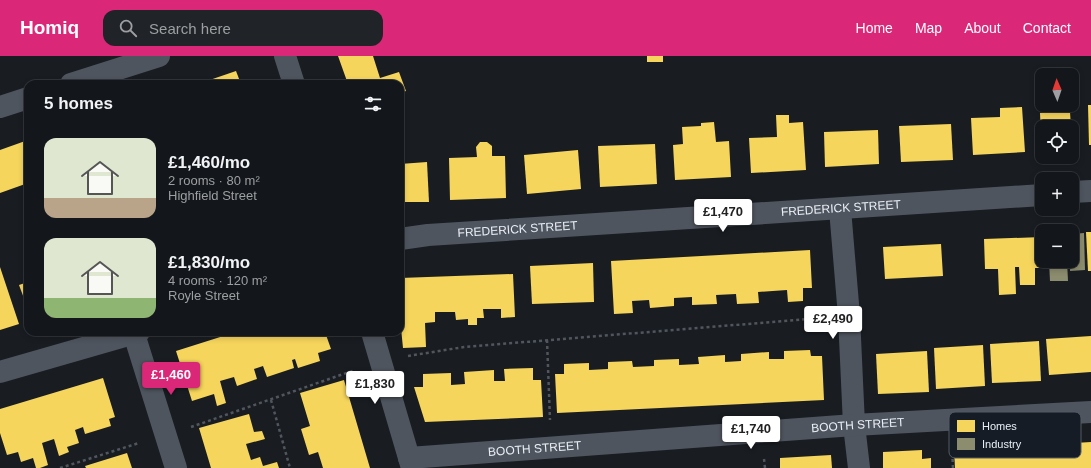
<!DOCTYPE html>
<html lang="en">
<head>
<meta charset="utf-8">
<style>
  body { margin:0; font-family:Helvetica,sans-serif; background:#202327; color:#f1f3f6; height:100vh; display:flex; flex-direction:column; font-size:15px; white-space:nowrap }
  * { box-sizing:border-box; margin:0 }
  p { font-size:13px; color:#9d9fa2 }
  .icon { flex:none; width:22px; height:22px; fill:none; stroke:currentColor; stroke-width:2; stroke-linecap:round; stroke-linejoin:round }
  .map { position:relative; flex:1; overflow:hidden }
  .panel { position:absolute; left:24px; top:24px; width:380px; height:256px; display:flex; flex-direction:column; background:#13161a; border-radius:12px; box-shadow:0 2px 6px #0003,0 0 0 1px #323539 }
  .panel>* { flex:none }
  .needle { width:26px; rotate:358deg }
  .tools { position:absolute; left:1035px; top:12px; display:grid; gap:8px }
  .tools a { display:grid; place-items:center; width:44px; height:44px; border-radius:8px; background:#13161a; box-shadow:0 2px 6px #0003,0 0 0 1px #323539; font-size:20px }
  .price { position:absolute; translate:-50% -34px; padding:0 9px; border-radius:4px; background:#fff; color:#222; font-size:13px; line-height:26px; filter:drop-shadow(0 1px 2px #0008) }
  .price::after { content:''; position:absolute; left:50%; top:24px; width:12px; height:9px; margin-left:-6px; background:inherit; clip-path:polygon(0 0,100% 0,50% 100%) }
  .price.current { background:#db2777; color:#fff }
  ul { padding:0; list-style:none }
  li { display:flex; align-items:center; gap:12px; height:100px; padding:0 20px }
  li span { display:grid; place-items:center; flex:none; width:112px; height:80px; border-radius:12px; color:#555 }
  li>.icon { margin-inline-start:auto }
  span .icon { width:48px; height:48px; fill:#fffc; stroke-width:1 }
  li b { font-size:17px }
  h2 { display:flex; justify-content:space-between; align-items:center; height:48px; padding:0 20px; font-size:17px }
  header { display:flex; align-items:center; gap:24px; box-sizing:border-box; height:56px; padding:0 20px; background:#db2777; color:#fff }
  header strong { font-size:19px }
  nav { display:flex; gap:22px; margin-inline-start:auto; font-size:14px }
  .search { width:280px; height:36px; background:#202327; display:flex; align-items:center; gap:10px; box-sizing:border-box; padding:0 14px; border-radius:12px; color:#9d9fa2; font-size:15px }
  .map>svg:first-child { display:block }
  .homes { fill:#f6d55c }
  .industry { fill:#8c8c6e }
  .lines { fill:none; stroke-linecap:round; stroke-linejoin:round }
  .path { stroke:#51565e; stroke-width:2.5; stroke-dasharray:3 3; stroke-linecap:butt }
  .minor { stroke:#4f555f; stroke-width:22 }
  .labels { text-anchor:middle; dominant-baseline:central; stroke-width:4; stroke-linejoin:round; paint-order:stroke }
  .street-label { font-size:12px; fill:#e9eef5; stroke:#151c26 }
  .key { fill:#151c26; stroke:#555b64; stroke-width:1 }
  .key-label { font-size:11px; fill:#e9eef5 }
</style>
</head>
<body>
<header>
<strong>Homiq</strong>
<div class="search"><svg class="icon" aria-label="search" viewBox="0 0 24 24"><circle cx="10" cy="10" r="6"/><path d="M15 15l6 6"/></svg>Search here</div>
<nav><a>Home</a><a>Map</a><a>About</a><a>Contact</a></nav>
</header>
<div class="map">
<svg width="1091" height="412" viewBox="0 0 1091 412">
  <rect width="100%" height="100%" fill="#191d22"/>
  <g class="homes">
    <path d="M338,0H373L380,22L399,16L406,35L400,37V28H348Z"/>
    <rect x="647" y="0" width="16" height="6"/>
    <path d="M236,15L241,28H198Z"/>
    <path d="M1088,49H1091V89H1089Z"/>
    <path d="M1022,51L1025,96L973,99L971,62L1000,61V52Z"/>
    <path d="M1070,56L1071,71H1042L1041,79L1040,57Z"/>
    <path d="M776,59H789V67L803,66L806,114L751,117L749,82L777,81Z"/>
    <path d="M714,66L716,86L729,85L731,121L675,124L673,89L683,88L682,71L701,70V67Z"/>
    <path d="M951,68L953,104L901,106L899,70Z"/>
    <path d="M878,74L879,108L825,111L824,76Z"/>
    <path d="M28,84V127L0,137V94Z"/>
    <path d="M480,86H487L492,90V100H505L506,142L450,144L449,102L477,101L476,91Z"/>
    <path d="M655,88L657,128L600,131L598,90Z"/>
    <path d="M578,94L581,133L527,138L524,99Z"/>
    <path d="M427,106L429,146H400V108Z"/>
    <path d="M1086,176H1091V215H1088Z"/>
    <path d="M1042,181V205H1044V212H1035V229H1020L1019,211H1015L1016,238L999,239L998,213H985L984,183Z"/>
    <path d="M941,188L943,220L885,223L883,191Z"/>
    <path d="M810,194L812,232H803V245L788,246L787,234L758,236L759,247L737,248L736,238L716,239L717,248L692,249V241L674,242V250L650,252L649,244L632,245L633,257L614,258L611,205Z"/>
    <path d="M593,207L594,246L532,248L530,210Z"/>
    <path d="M0,211L19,268L0,274Z"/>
    <path d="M513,218L515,261L501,262V253H483L484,262H477V269H468V263L456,264L455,256H435V266L425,267L426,291L403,292L400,262V222Z"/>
    <path d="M28,226V253L19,229Z"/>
    <path d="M236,276H325L331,293L318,297L320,305L298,312L295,303L292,304L294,312L267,321L263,310L254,313L257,323L237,330L234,321L220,325L226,347L217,350L214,338L192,345L176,295Z"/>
    <path d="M1091,280V316L1049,319L1046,283Z"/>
    <path d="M1039,285L1041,325L992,327L990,288Z"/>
    <path d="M983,289L985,330L936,333L934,292Z"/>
    <path d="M810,294L811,300H822L824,344L557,357L555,318H564V308L589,307V314L608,313V306L632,305L633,311L654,310V304L679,303V309L699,308L698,301L725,299V306L741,305V298L769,296V303H784V295Z"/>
    <path d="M927,295L929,336L878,338L876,298Z"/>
    <path d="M533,312V324H541L543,361L425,366L414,331H423V318L451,317V329L465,328L464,316L494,314V325H505L504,313Z"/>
    <path d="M103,322L115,361L109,363L111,370L85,378L83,371L75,374L79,387L67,391L69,396L59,400L54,383L42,387L48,409L40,412H36L33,402L21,406L18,396L7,399L0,377V353Z"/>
    <path d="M344,324L370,412H323L318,396L309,399L301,373L310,370L300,337Z"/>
    <path d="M249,358L254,376L262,375L265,383L246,388L251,404L260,401L263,410L277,406L279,412H211L199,372Z"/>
    <path d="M1091,386V412H955L954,394Z"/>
    <path d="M922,394V403L931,402V412H883V396Z"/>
    <path d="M127,397L132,412H86L85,410Z"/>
    <path d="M831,399L832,412H780V402Z"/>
  </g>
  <g class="industry">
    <path d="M1084,177L1085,214L1070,215L1072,178Z"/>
    <path d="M1049,205H1067L1068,225H1050Z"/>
  </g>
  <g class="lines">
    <g class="path">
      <path d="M547,284L550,364"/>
      <path d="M408,300L464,291L821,262"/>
      <path d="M271,344L290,412"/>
      <path d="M191,371L355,314"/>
      <path d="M952,391L953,412"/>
      <path d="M764,403L765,412"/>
      <path d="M60,412L139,387"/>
    </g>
    <g class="minor">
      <path d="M285,0L294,28"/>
      <path d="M71,28L159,0"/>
      <path d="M0,51L28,42"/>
      <path d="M1072,136L1091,135"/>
      <path d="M840,153L849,260L854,369L859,412"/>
      <path id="s1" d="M400,183L428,179L1042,139"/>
      <path d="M372,276L412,412"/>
      <path d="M134,278L176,412"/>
      <path d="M0,316L139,276"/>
      <path id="s2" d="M409,402L854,369L1091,356"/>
    </g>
  </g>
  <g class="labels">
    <g class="street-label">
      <text stroke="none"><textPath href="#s1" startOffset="442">FREDERICK STREET</textPath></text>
      <text stroke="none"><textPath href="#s1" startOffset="118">FREDERICK STREET</textPath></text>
      <text stroke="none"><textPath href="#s2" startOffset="450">BOOTH STREET</textPath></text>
      <text stroke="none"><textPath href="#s2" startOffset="126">BOOTH STREET</textPath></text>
    </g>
  </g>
  <rect x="949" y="356" width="132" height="46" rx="6" class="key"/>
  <rect x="957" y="364" width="18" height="12" fill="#f6d55c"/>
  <rect x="957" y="382" width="18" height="12" fill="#8c8c6e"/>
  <g class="key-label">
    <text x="982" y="374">Homes</text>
    <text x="982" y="392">Industry</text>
  </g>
</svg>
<div class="tools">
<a><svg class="needle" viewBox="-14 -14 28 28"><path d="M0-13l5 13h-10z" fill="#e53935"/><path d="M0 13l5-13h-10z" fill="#9d9fa2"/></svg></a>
<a><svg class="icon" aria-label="locate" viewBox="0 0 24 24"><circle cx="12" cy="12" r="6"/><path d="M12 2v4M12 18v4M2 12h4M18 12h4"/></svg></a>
<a>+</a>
<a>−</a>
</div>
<b class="price" style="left:723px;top:177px">£1,470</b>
<b class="price" style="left:833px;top:284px">£2,490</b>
<b class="price current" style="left:171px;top:340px">£1,460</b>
<b class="price" style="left:375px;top:349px">£1,830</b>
<b class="price" style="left:751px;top:394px">£1,740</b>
<section class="panel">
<h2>5 homes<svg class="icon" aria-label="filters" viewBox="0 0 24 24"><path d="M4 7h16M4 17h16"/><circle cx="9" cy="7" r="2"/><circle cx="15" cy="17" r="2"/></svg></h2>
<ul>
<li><span style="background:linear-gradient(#dfe7d0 75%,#b9a48a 0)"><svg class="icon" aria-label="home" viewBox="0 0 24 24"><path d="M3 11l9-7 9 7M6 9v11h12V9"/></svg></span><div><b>£1,460/mo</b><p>2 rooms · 80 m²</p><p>Highfield Street</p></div></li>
<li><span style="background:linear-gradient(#dfe7d0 75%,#8fb573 0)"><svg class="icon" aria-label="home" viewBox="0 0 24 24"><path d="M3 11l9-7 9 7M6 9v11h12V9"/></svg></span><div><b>£1,830/mo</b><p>4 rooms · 120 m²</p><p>Royle Street</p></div></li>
</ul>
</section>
</div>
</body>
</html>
